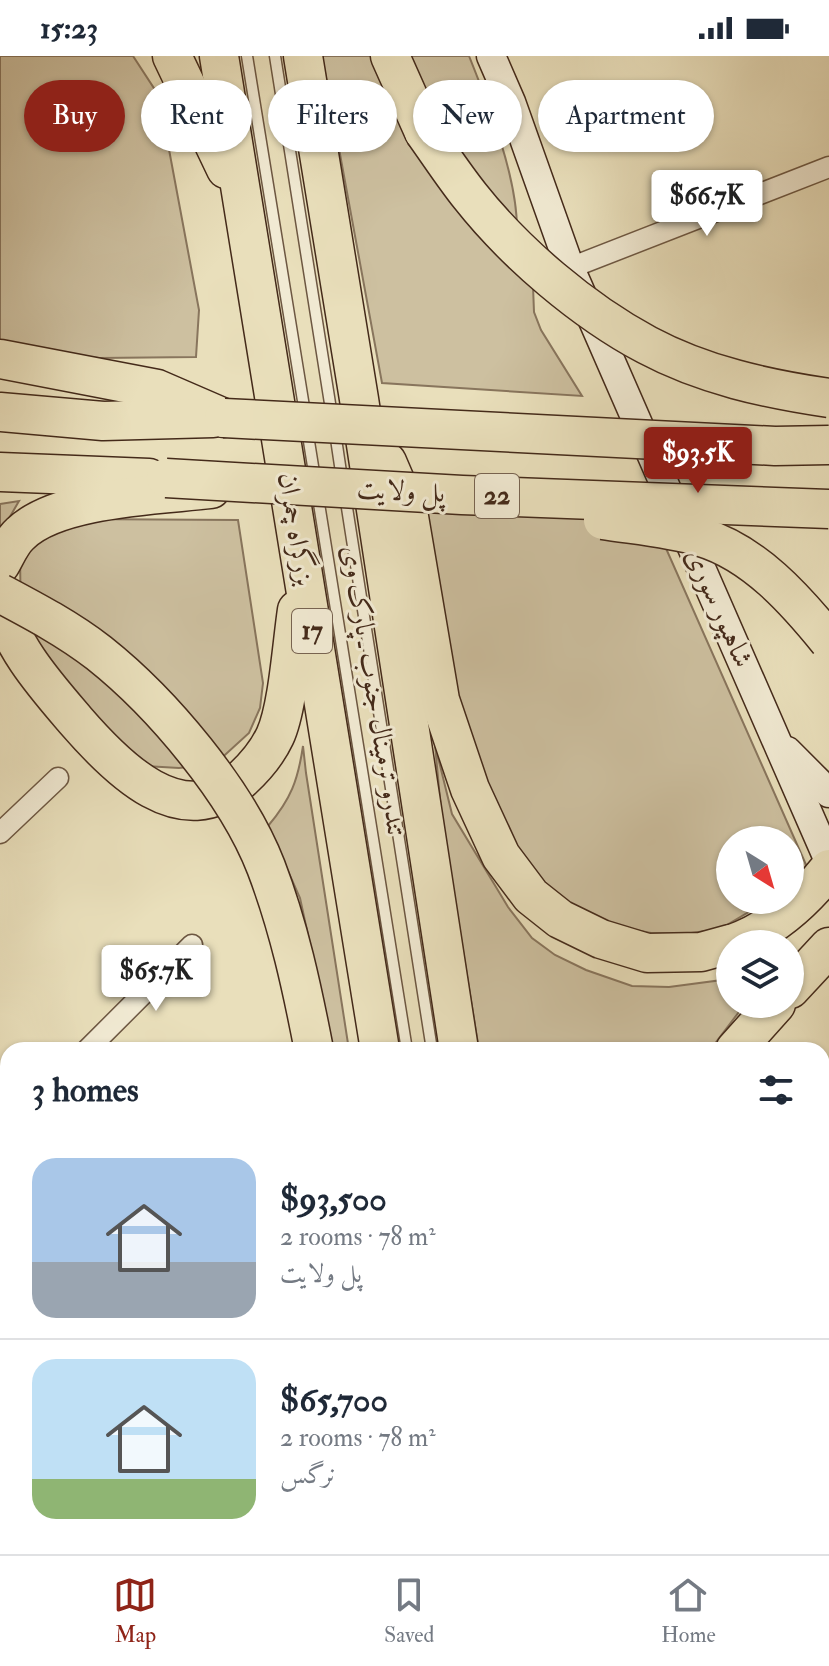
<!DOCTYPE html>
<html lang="en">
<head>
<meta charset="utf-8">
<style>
  body { margin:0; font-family:"IM FELL Double Pica",Amiri,serif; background:#f6f6f7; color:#1f2937; height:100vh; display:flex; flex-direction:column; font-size:30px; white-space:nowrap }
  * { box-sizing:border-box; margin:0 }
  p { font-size:26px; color:#747a83 }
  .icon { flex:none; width:44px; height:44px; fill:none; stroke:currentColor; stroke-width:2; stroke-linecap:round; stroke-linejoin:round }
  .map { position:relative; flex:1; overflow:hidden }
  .side { position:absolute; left:0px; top:986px; width:830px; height:512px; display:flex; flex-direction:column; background:#fff; border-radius:24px 24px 0 0; box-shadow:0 2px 6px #0004 }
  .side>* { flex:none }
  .banner { position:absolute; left:24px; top:24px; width:782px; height:72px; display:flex; gap:16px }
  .needle { width:52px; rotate:143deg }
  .fabs { position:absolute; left:716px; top:770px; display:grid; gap:16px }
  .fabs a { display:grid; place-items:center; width:88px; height:88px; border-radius:50%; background:#fff; box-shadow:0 2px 6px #0004; font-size:40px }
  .price { position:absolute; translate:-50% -68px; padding:0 18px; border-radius:8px; background:#fff; color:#222; font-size:26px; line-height:52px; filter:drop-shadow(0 2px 4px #0008) }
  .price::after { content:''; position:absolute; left:50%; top:48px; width:24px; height:18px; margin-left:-12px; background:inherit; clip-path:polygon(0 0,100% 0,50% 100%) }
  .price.current { background:#8f2418; color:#fff }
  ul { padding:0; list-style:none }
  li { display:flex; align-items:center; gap:24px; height:200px; padding:0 32px }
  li+li { border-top:2px solid #e0e1e3 }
  li span { display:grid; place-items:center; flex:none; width:224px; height:160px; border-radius:24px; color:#555 }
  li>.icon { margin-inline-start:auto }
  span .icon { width:96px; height:96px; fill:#fffc; stroke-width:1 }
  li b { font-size:34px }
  h2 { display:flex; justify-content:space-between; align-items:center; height:96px; padding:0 32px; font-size:34px }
  .tag { padding:0 28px; border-radius:36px; background:#fff; box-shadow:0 2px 6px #0004; font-size:28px; line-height:72px }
  .tag.current { background:#8f2418; color:#fff }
  .status { display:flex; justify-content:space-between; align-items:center; height:56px; padding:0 40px; background:#fff; direction:ltr }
  .status svg { height:22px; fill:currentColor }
  .dock { display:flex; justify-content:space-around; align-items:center; height:112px; border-top:2px solid #e0e1e3; background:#fff; font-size:22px; color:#747a83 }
  .dock a { display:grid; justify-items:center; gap:4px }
  .dock .current { color:#8f2418 }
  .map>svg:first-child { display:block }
  .green { fill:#cdc0a0; stroke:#88755d; stroke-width:2 }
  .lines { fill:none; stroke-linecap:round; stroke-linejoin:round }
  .lane-casing { stroke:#6d5742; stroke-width:13 }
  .street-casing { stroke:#6d5742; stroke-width:23 }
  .secondary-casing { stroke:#442a1a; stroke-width:31 }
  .highway-casing { stroke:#442a1a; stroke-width:41 }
  .lane { stroke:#f1ead3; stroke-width:10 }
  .street { stroke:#f1ead3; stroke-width:20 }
  .secondary { stroke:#f1ead3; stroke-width:28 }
  .highway { stroke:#e9dfbb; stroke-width:38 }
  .highway-bridge-casing { stroke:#442a1a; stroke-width:41; stroke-linecap:butt }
  .highway-bridge { stroke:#e9dfbb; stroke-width:38 }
  .labels { text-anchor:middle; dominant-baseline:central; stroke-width:6; stroke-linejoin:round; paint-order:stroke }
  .shield { fill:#f1ead3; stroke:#786452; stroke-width:2 }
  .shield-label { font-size:26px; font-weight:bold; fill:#442a1a }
  .street-label { font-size:28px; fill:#442a1a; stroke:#f1ead3 }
</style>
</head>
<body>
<div class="status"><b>15:23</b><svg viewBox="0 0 49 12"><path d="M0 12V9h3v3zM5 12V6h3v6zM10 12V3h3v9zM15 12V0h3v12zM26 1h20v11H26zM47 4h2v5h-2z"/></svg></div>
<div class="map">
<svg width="829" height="1498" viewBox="0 0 829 1498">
  <rect width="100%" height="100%" fill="#e9dfbb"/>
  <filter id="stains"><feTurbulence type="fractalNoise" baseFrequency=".0025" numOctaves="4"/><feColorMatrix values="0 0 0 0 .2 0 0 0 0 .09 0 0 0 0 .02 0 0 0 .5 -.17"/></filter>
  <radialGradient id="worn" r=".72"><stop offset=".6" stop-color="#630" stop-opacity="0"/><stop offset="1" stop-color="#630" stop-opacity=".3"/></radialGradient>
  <g class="green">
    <path d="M0,0H133L159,40L199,254L196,301L99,302L0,292Z"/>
    <path d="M322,0H374L448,135L475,176L533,230L534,256L541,274L582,340L382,327Z"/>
    <path d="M404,0H469C489,50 517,120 517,173L459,105Z"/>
    <path d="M19,445L0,478V448Z"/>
    <path d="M413,451L653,463L807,811L790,826V784H730V844H769L720,873L684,878L651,877L620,871L580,855L549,839L483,761Z"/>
    <path d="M73,463L238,464L263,627L260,652L249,677L215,708L179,712L145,710L104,678L21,574L20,499Z"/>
    <path d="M435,689L452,758L508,851L532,882L555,899L586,914L632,930L669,931L730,923V948H745L710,994H479L442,765Z"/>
    <path d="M303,690L306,717L349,994H333L300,842L268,770C291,743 298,724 303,690Z"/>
    <path d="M829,1467V1498H778L791,1490H822V1471Z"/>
    <path d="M336,1490H410L412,1498H344Z"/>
  </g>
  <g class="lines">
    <defs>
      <g id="lane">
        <path d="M247,0L305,357"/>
        <path d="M275,0L332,360"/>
        <path d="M307,373L407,994"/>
        <path d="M335,376L342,423"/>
        <path d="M345,439L432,994"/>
        <path d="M490,1490L492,1498"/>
        <path d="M515,1490L516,1498"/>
      </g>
      <g id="street">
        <path d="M570,212L829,111"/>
        <path d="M0,777L58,722"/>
        <path d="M87,994L192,889"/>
        <path d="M0,1081L8,1073"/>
        <path d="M0,1401L8,1409"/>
        <path d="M87,1490L95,1498"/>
        <path d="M228,1498L236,1490"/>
      </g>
      <g id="secondary">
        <path d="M491,0L511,46L570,212L829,805"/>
        <path d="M787,695L829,737"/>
      </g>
      <g id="highway">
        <path d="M172,0L226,113"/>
        <path d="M219,0L380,994"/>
        <path d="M303,0L359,343L459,994"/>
        <path d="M390,0L424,76"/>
        <path d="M0,303L157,333L224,362"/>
        <path d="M0,356L103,365L213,362"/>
        <path d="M387,406L408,455L440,644L470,733L501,800L531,840L560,863L601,883L647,897L701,896L730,888"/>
        <path d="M0,416L149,422"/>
        <path d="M0,509C6,499 11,486 20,478C57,441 160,439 211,433"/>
        <path d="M0,542C8,588 47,631 76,665C115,710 183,781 242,723C255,711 267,697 275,680C288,652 292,587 297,554"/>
        <path d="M732,888C772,874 803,846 829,813"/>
        <path d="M790,933L829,891"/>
        <path d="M735,994L776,948"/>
        <path d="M426,1490L428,1498"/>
        <path d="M464,1490L466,1498"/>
        <path d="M540,1490L542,1498"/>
        <path d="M577,1498V1490"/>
      </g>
    </defs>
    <use href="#lane" class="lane-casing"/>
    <use href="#street" class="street-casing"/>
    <use href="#secondary" class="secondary-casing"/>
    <use href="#highway" class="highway-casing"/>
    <use href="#lane" class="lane"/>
    <use href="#street" class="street"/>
    <use href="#secondary" class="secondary"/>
    <use href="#highway" class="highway"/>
    <defs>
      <g id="highway-bridge">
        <path d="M424,76C439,97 454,120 470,140C515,197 583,255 647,289C703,319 767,333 829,342"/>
        <path d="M224,362L775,390L829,389"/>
        <path d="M166,422L462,439L829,453"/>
        <path d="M603,464C635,469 670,472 701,481C754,497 795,543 829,585"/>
        <path d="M0,537C34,555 68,573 99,597C162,647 237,736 266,811C289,871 302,932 314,994"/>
      </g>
    </defs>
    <use href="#highway-bridge" class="highway-bridge-casing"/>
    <use href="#highway-bridge" class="highway-bridge"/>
  </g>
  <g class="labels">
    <g class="shield">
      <rect x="475" y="418" width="44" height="44" rx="6"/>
      <rect x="292" y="553" width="40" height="44" rx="6"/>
    </g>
    <g class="shield-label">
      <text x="497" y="440">22</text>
      <text x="312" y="575">17</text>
    </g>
    <g class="street-label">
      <text transform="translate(401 435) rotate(3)">پل ولایت</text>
      <text transform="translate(296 473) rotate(81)">بزرگراه چمران</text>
      <text transform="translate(719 552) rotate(66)">شاهپور سوری</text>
      <text transform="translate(374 635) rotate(81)">تندرو ترمینال جنوب ـ پارک وی</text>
    </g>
  </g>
  <rect width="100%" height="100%" filter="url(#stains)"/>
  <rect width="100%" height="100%" fill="url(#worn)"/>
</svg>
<div class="fabs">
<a><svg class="needle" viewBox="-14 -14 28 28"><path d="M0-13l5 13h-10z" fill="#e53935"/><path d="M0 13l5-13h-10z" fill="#747a83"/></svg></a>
<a><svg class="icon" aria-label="layers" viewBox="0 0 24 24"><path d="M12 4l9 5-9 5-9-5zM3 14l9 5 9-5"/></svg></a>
</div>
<b class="price" style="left:707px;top:182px">$66.7K</b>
<b class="price current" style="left:698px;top:439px">$93.5K</b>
<b class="price" style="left:156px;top:957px">$65.7K</b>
<div class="banner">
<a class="tag current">Buy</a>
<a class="tag">Rent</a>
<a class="tag">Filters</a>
<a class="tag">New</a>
<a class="tag">Apartment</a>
</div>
<section class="side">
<h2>3 homes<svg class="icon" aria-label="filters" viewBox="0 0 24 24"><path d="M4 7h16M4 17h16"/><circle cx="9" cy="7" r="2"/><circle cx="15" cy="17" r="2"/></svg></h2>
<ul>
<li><span style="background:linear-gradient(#a9c7e8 65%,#9aa5b1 0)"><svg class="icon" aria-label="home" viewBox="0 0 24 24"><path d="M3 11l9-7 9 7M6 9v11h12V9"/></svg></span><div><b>$93,500</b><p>2 rooms · 78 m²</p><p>پل ولایت</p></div></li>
<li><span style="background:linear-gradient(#bfe0f5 75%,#8fb573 0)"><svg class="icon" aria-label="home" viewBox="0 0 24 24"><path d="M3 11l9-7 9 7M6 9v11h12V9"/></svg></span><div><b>$65,700</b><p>2 rooms · 78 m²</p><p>نرگس</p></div></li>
</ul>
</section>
</div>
<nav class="dock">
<a class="current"><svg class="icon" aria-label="map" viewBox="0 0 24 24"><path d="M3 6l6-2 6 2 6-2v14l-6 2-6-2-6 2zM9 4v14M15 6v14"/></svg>Map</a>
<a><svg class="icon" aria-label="saved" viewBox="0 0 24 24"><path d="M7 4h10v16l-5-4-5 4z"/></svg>Saved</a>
<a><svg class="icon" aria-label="home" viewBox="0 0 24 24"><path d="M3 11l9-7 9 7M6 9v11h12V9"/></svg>Home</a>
</nav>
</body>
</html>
